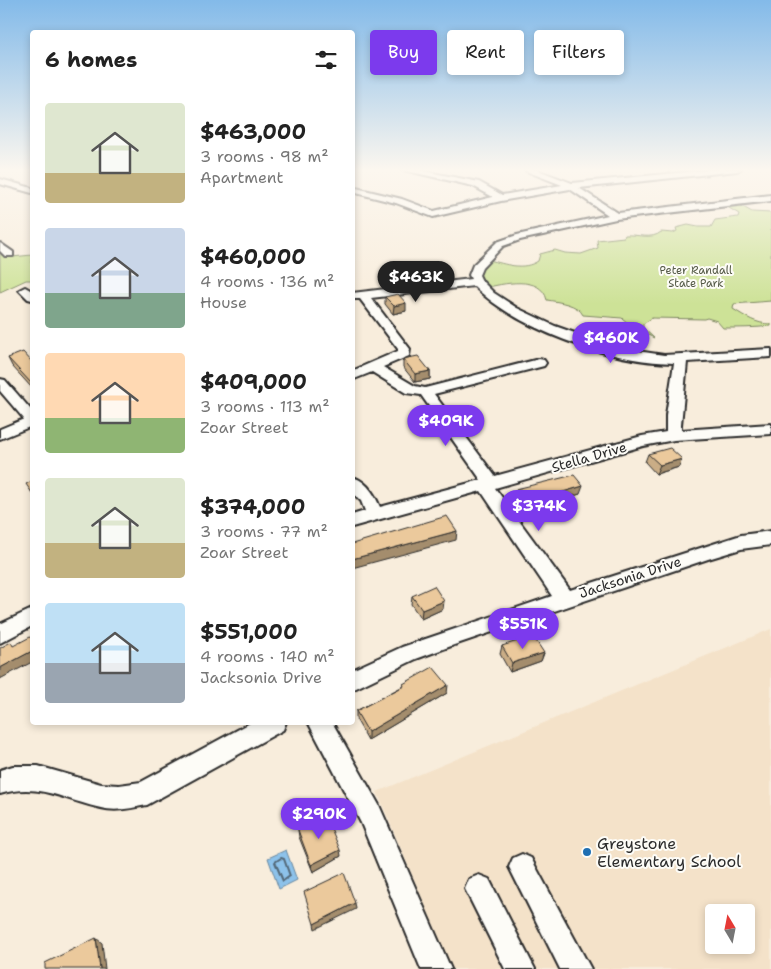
<!DOCTYPE html>
<html lang="en">
<head>
<meta charset="utf-8">
<style>
  body { margin:0; font-family:"Shantell Sans",sans-serif; background:#f6f6f6; color:#222; height:100vh; display:flex; flex-direction:column; font-size:19px; white-space:nowrap }
  * { box-sizing:border-box; margin:0 }
  p { font-size:16px; color:#767676 }
  .icon { flex:none; width:28px; height:28px; fill:none; stroke:currentColor; stroke-width:2; stroke-linecap:round; stroke-linejoin:round }
  .map { position:relative; flex:1; overflow:hidden }
  .panel { position:absolute; left:30px; top:30px; width:325px; height:695px; display:flex; flex-direction:column; background:#fff; border-radius:5px; box-shadow:0 2px 8px #0003 }
  .panel>* { flex:none }
  .hud { position:absolute; left:370px; top:30px; width:325px; height:45px; display:flex; gap:10px }
  .needle { width:32px; rotate:350deg }
  .controls { position:absolute; left:705px; top:904px; display:grid; gap:10px }
  .controls a { display:grid; place-items:center; width:50px; height:50px; border-radius:5px; background:#fff; box-shadow:0 2px 8px #0003; font-size:25px }
  .price { position:absolute; translate:-50% -42px; padding:0 11px; border-radius:18px; background:#7c3aed; color:#fff; font-size:16px; line-height:32px; filter:drop-shadow(0 1px 2px #0008) }
  .price::after { content:''; position:absolute; left:50%; top:30px; width:15px; height:11px; margin-left:-8px; background:inherit; clip-path:polygon(0 0,100% 0,50% 100%) }
  .price.active { background:#222; color:#fff }
  ul { padding:0; list-style:none }
  li { display:flex; align-items:center; gap:15px; height:125px; padding:0 15px }
  li span { display:grid; place-items:center; flex:none; width:140px; height:100px; border-radius:5px; color:#555 }
  li>.icon { margin-inline-start:auto }
  span .icon { width:60px; height:60px; fill:#fffc; stroke-width:1 }
  li b { font-size:21px }
  h2 { display:flex; justify-content:space-between; align-items:center; height:60px; padding:0 15px; font-size:21px }
  .tag { padding:0 18px; border-radius:5px; background:#fff; box-shadow:0 2px 8px #0003; font-size:18px; line-height:45px }
  .tag.active { background:#7c3aed; color:#fff }
  .map>svg:first-child { display:block }
  .built { fill:#f4e2c9; fill-rule:evenodd }
  .green { fill:#cde297; stroke:#7c8661 }
  .water { fill:#8dc2ea; stroke:#66869e }
  .lines { fill:none; stroke-linecap:round; stroke-linejoin:round }
  .shore { stroke:#526777; stroke-width:2 }
  .minor-casing { stroke:#2b2b2b; stroke-width:4 }
  .minor { fill:#fdfcf7; fill-rule:evenodd }
  .wall { fill:#caad86; stroke:#2b2b2b }
  .shaded-wall { fill:#a48d6d; stroke:#2b2b2b }
  .building { fill:#ebc99c; stroke:#2b2b2b }
  .poi-dot { fill:#1f6fb2; stroke:#fdfcf7; stroke-width:2 }
  .labels { text-anchor:middle; dominant-baseline:central; stroke-width:4; stroke-linejoin:round; paint-order:stroke }
  .far-park-label { font-size:11px; fill:#545946; stroke:#fdfcf7 }
  .street-label { font-size:14px; fill:#2b2b2b; stroke:#fdfcf7 }
  .near-poi-label { font-size:16px; fill:#2b2b2b; stroke:#fdfcf7; text-anchor:start }
</style>
</head>
<body>
<div class="map">
<svg width="771" height="969" viewBox="0 0 771 969">
  <rect width="100%" height="100%" fill="#f8eddc"/>
  <filter id="ink" filterUnits="userSpaceOnUse"><feTurbulence type="fractalNoise" baseFrequency=".02" numOctaves="2"/><feDisplacementMap in="SourceGraphic" scale="10" xChannelSelector="R" yChannelSelector="G"/><feConvolveMatrix kernelMatrix="1 2 1 2 8 2 1 2 1" color-interpolation-filters="sRGB"/></filter>
  <g filter="url(#ink)">
    <path class="built" d="M771,629V969H452L377,792ZM714,912H746V945H714Z"/>
    <g class="green">
      <path d="M736,203L752,212L771,213V301L734,304L733,309C746,317 756,324 771,324V326C755,328 739,328 723,328L717,321L707,318L704,319L652,318L643,324V328L654,338L634,328L622,318L583,315C578,304 559,302 547,300C541,274 502,284 484,288L476,277L482,267L489,260C505,264 523,271 538,261L540,254L555,250L565,253L581,254L598,248L597,240L624,237L625,235C637,234 652,240 661,232L673,233L677,231L676,228L688,225L698,227H711L715,220L738,217L739,214L724,205Z"/>
      <path d="M0,248L12,257L32,255V280H26L0,292Z"/>
    </g>
    <path class="water" d="M286,850L297,880L279,889L268,858Z"/>
    <g class="lines">
      <path class="shore" d="M281,858L284,859L290,876L283,881L275,862Z"/>
      <defs>
        <g id="minor">
          <path d="M399,169H413L479,182L502,195L562,185L526,171L525,169H535L572,183L718,169H741L737,171L579,188L618,213L771,195V201L616,219L520,240L503,246L482,268L479,275L482,281L494,293L517,308L555,326L617,348L664,355L771,349V357L687,362L681,425V430L771,424V434L674,440L643,446L495,488L570,590L741,535L771,531V545L741,549L708,559L454,645L416,659L352,690V670L402,647L552,596L481,491L352,527V515L365,511L361,501L352,492V477C366,480 375,495 380,507L481,480L421,395L406,393L372,372L352,380V371L398,351V349L360,299H352V293L471,279L469,275L473,265L497,242L517,235L608,215L570,189L501,201L433,217L396,203L352,192V187L402,199L434,211L493,197L473,186ZM474,286C519,331 611,362 674,363L666,415V432L642,436L495,476L434,394L544,366L546,363L544,360L539,359L425,388L415,386L383,367L409,356L410,349L371,298Z"/>
          <path d="M0,179L32,188V193L0,184Z"/>
          <path d="M0,243L13,252V256H5L0,251Z"/>
          <path d="M25,287L32,291V300L28,299L19,290Z"/>
          <path d="M0,379L5,380L32,411V426L0,439V429L24,419L0,391Z"/>
          <path d="M32,609V626L0,643V624Z"/>
          <path d="M252,722H286L283,730L147,805C132,808 116,812 101,808C64,800 39,782 0,794V770L13,766H38L101,784L119,785L141,782Z"/>
          <path d="M308,722H332L379,805L451,969H421L361,823Z"/>
          <path d="M522,854L531,858L591,969H560L509,867L513,858Z"/>
          <path d="M479,875L489,879L535,969H505L465,889L469,879Z"/>
        </g>
      </defs>
      <use href="#minor" class="minor-casing"/>
      <use href="#minor" class="minor"/>
    </g>
    <g class="wall">
      <path d="M385,297L406,311L393,314L385,304Z"/>
      <path d="M8,358L32,362V388L12,366Z"/>
      <path d="M403,359L430,371V379L415,382L403,367Z"/>
      <path d="M648,454L679,467L656,474L645,462Z"/>
      <path d="M516,489L580,494L524,511L515,498Z"/>
      <path d="M412,596L443,609L421,619L411,604Z"/>
      <path d="M502,646L544,653L541,661L510,672L500,654Z"/>
      <path d="M403,684L447,693L368,740L356,719V711L403,686Z"/>
      <path d="M298,830L341,856L313,872L299,837Z"/>
    </g>
    <g class="shaded-wall">
      <path d="M406,303V311L393,314L394,306Z"/>
      <path d="M430,371V379L415,382V374Z"/>
      <path d="M682,459L679,467L656,474L660,465Z"/>
      <path d="M583,486L580,494L524,511L526,503Z"/>
      <path d="M457,531L456,540L352,568V559Z"/>
      <path d="M444,601L443,609L421,619L422,610Z"/>
      <path d="M32,651V662L0,679V668Z"/>
      <path d="M544,653L541,661L510,672L512,663Z"/>
      <path d="M448,685L447,693L368,740V732Z"/>
      <path d="M340,850L341,856L313,872L311,865Z"/>
      <path d="M355,903L356,909L315,929L314,924Z"/>
      <path d="M96,938L102,943L105,969H100Z"/>
    </g>
    <g class="building">
      <path d="M398,294L406,303L394,306L385,297Z"/>
      <path d="M23,352L32,362V384L8,358Z"/>
      <path d="M418,356L430,371L415,374L403,359Z"/>
      <path d="M670,448L682,459L660,465L648,454Z"/>
      <path d="M574,475L583,486L526,503L516,489Z"/>
      <path d="M32,481V493L26,484Z"/>
      <path d="M447,516L457,531L352,559V544Z"/>
      <path d="M434,586L444,601L422,610L412,596Z"/>
      <path d="M32,636V651L0,668V648L11,642L13,646Z"/>
      <path d="M533,636L544,653L512,663L502,646Z"/>
      <path d="M433,667L448,685L368,732L356,711L404,686L403,684Z"/>
      <path d="M326,816L340,850L311,865L298,830Z"/>
      <path d="M344,873L355,903L314,924L304,892Z"/>
      <path d="M96,938L100,969H45V963Z"/>
    </g>
  </g>
  <linearGradient id="sky" x2="0" y2="1"><stop stop-color="#83bae9"/><stop offset="0.56" stop-color="#fcf7ef"/><stop offset="1" stop-color="#fcf7ef" stop-opacity="0"/></linearGradient>
  <rect width="771" height="304" fill="url(#sky)"/>
  <circle class="poi-dot" cx="587" cy="852" r="5"/>
  <g class="labels">
    <g class="far-park-label">
      <text x="696" y="270">Peter Randall<tspan x="696" dy="13">State Park</tspan></text>
    </g>
    <g class="street-label">
      <text transform="translate(589 457) rotate(-16)">Stella Drive</text>
      <text transform="translate(630 577) rotate(-18)">Jacksonia Drive</text>
    </g>
    <g class="near-poi-label">
      <text x="597" y="843">Greystone<tspan x="597" dy="18">Elementary School</tspan></text>
    </g>
  </g>
</svg>
<div class="controls">
<a><svg class="needle" viewBox="-14 -14 28 28"><path d="M0-13l5 13h-10z" fill="#e53935"/><path d="M0 13l5-13h-10z" fill="#767676"/></svg></a>
</div>
<b class="price active" style="left:416px;top:303px">$463K</b>
<b class="price" style="left:611px;top:364px">$460K</b>
<b class="price" style="left:446px;top:447px">$409K</b>
<b class="price" style="left:539px;top:532px">$374K</b>
<b class="price" style="left:523px;top:650px">$551K</b>
<b class="price" style="left:319px;top:840px">$290K</b>
<div class="hud">
<a class="tag active">Buy</a>
<a class="tag">Rent</a>
<a class="tag">Filters</a>
</div>
<section class="panel">
<h2>6 homes<svg class="icon" aria-label="filters" viewBox="0 0 24 24"><path d="M4 7h16M4 17h16"/><circle cx="9" cy="7" r="2"/><circle cx="15" cy="17" r="2"/></svg></h2>
<ul>
<li><span style="background:linear-gradient(#dfe7d0 70%,#c2b280 0)"><svg class="icon" aria-label="home" viewBox="0 0 24 24"><path d="M3 11l9-7 9 7M6 9v11h12V9"/></svg></span><div><b>$463,000</b><p>3 rooms · 98 m²</p><p>Apartment</p></div></li>
<li><span style="background:linear-gradient(#c9d6e8 65%,#7fa58c 0)"><svg class="icon" aria-label="home" viewBox="0 0 24 24"><path d="M3 11l9-7 9 7M6 9v11h12V9"/></svg></span><div><b>$460,000</b><p>4 rooms · 136 m²</p><p>House</p></div></li>
<li><span style="background:linear-gradient(#ffd9b3 65%,#8fb573 0)"><svg class="icon" aria-label="home" viewBox="0 0 24 24"><path d="M3 11l9-7 9 7M6 9v11h12V9"/></svg></span><div><b>$409,000</b><p>3 rooms · 113 m²</p><p>Zoar Street</p></div></li>
<li><span style="background:linear-gradient(#dfe7d0 65%,#c2b280 0)"><svg class="icon" aria-label="home" viewBox="0 0 24 24"><path d="M3 11l9-7 9 7M6 9v11h12V9"/></svg></span><div><b>$374,000</b><p>3 rooms · 77 m²</p><p>Zoar Street</p></div></li>
<li><span style="background:linear-gradient(#bfe0f5 60%,#9aa5b1 0)"><svg class="icon" aria-label="home" viewBox="0 0 24 24"><path d="M3 11l9-7 9 7M6 9v11h12V9"/></svg></span><div><b>$551,000</b><p>4 rooms · 140 m²</p><p>Jacksonia Drive</p></div></li>
</ul>
</section>
</div>
</body>
</html>
